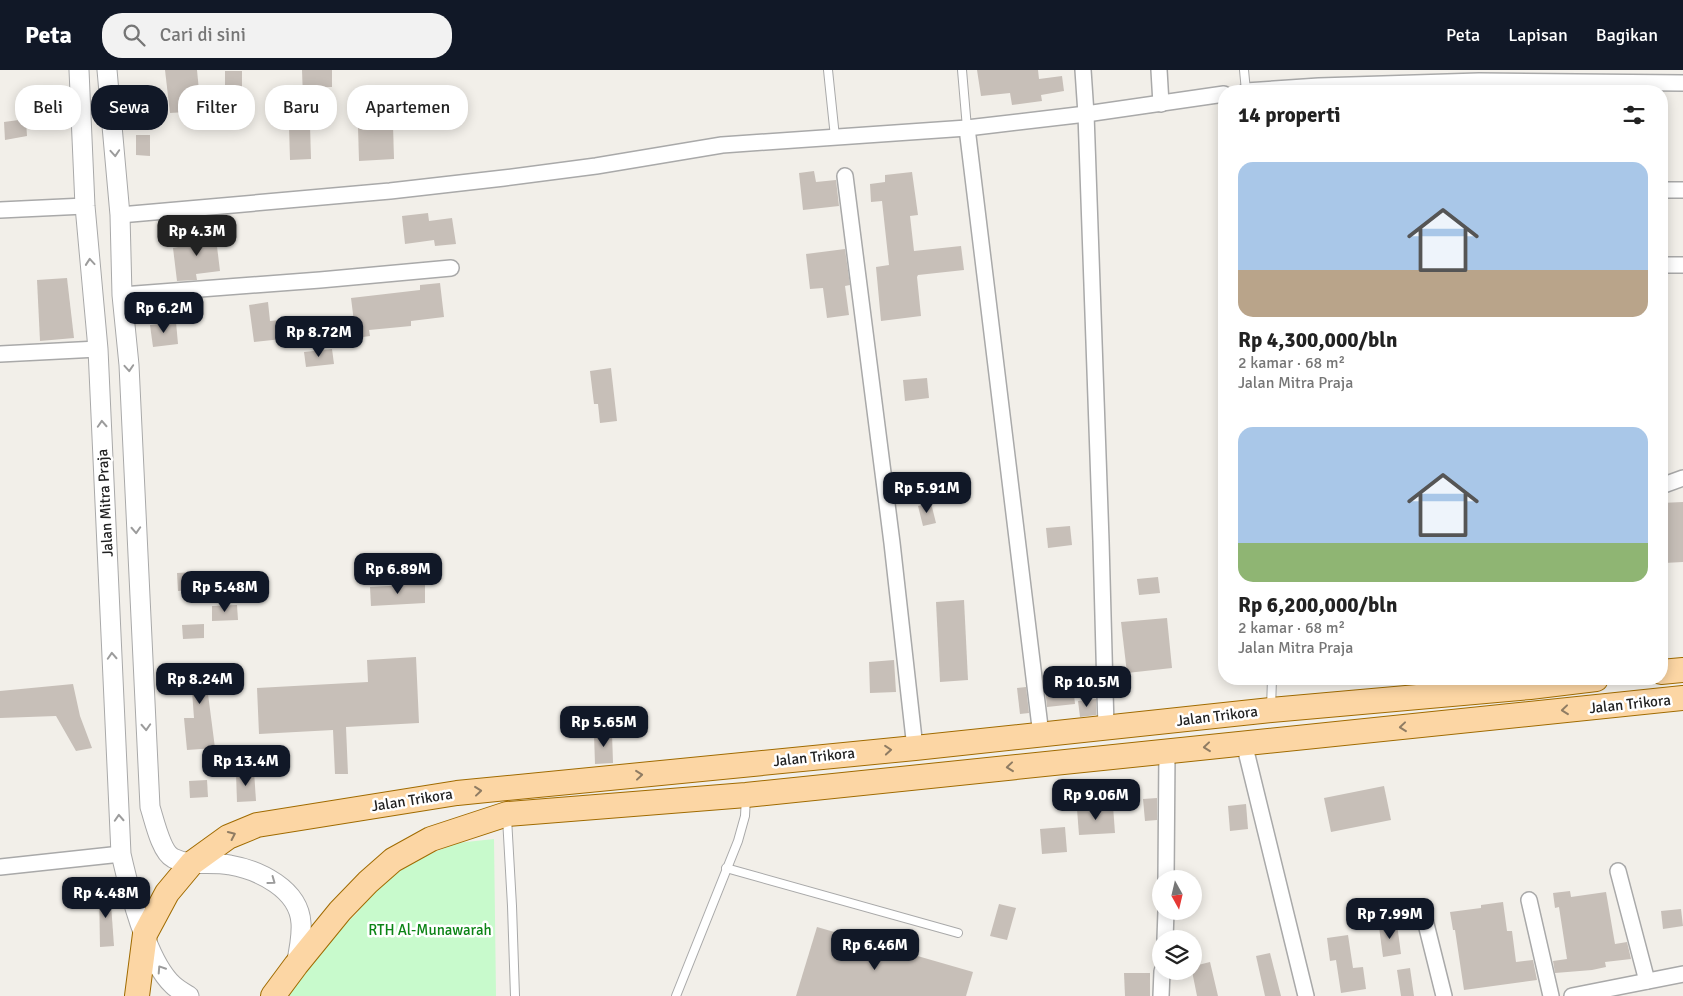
<!DOCTYPE html>
<html lang="id">
<head>
<meta charset="utf-8">
<style>
  body { margin:0; font-family:Signika,sans-serif; background:#f2f2f2; color:#222; height:100vh; display:flex; flex-direction:column; font-size:19px; white-space:nowrap }
  * { box-sizing:border-box; margin:0 }
  p { font-size:16px; color:#767676 }
  .icon { flex:none; width:28px; height:28px; fill:none; stroke:currentColor; stroke-width:2; stroke-linecap:round; stroke-linejoin:round }
  .map { position:relative; flex:1; overflow:hidden }
  .side { position:absolute; left:1218px; top:15px; width:450px; height:600px; display:flex; flex-direction:column; background:#fff; border-radius:20px; box-shadow:0 2px 12px #0003 }
  .side>* { flex:none }
  .hud { position:absolute; left:15px; top:15px; width:475px; height:45px; display:flex; gap:10px }
  .needle { width:32px; rotate:172deg }
  .controls { position:absolute; left:1152px; top:800px; display:grid; gap:10px }
  .controls a { display:grid; place-items:center; width:50px; height:50px; border-radius:50%; background:#fff; box-shadow:0 2px 12px #0003; font-size:25px }
  .price { position:absolute; translate:-50% -42px; padding:0 11px; border-radius:10px; background:#111827; color:#fff; font-size:16px; line-height:32px; filter:drop-shadow(0 1px 2px #0008) }
  .price::after { content:''; position:absolute; left:50%; top:30px; width:15px; height:11px; margin-left:-8px; background:inherit; clip-path:polygon(0 0,100% 0,50% 100%) }
  .price.active { background:#222; color:#fff }
  ul { padding:0; list-style:none }
  li { display:grid; align-content:center; gap:10px; height:265px; padding:0 20px }
  li span { display:grid; place-items:center; height:155px; border-radius:15px; color:#555 }
  li>.icon { margin-inline-start:auto }
  span .icon { width:90px; height:90px; fill:#fffc; stroke-width:1 }
  li b { font-size:21px }
  h2 { display:flex; justify-content:space-between; align-items:center; height:60px; padding:0 20px; font-size:21px }
  .chip { padding:0 18px; border-radius:20px; background:#fff; box-shadow:0 2px 12px #0003; font-size:18px; line-height:45px }
  .chip.active { background:#111827; color:#fff }
  header { display:flex; align-items:center; gap:30px; box-sizing:border-box; height:70px; padding:0 25px; background:#111827; color:#fff }
  header strong { font-size:24px }
  nav { display:flex; gap:28px; margin-inline-start:auto; font-size:18px }
  .search { width:350px; height:45px; background:#f2f2f2; display:flex; align-items:center; gap:12px; box-sizing:border-box; padding:0 18px; border-radius:20px; color:#767676; font-size:19px }
  .map>svg:first-child { display:block }
  .park { fill:#c8facc }
  .building { fill:#c7bfb8 }
  .lines { fill:none; stroke-linecap:round; stroke-linejoin:round }
  .service-casing { stroke:#a9a9a9; stroke-width:10 }
  .minor-casing { stroke:#a9a9a9; stroke-width:18 }
  .tertiary-casing { stroke:#a9a9a9; stroke-width:21 }
  .primary-casing { stroke:#a06b00; stroke-width:26 }
  .service { stroke:#fff; stroke-width:8 }
  .minor { stroke:#fff; stroke-width:15 }
  .tertiary { stroke:#fff; stroke-width:19 }
  .primary { stroke:#fcd6a4; stroke-width:24 }
  .oneway { stroke:#9c9c9c }
  .oneway2 { stroke:#8f7c63 }
  .labels { text-anchor:middle; dominant-baseline:central; stroke-width:5; stroke-linejoin:round; paint-order:stroke }
  .street-label { font-size:15px; fill:#222; stroke:#fff }
  .park-label { font-size:15px; fill:#0c8416; stroke:#fff }
</style>
</head>
<body>
<header>
<strong>Peta</strong>
<div class="search"><svg class="icon" aria-label="search" viewBox="0 0 24 24"><circle cx="10" cy="10" r="6"/><path d="M15 15l6 6"/></svg>Cari di sini</div>
<nav><a>Peta</a><a>Lapisan</a><a>Bagikan</a></nav>
</header>
<div class="map">
<svg width="1683" height="926" viewBox="0 0 1683 926">
  <rect width="100%" height="100%" fill="#f2efe9"/>
  <path class="park" d="M494,769L496,926H281L306,891L357,843L377,817L417,789L457,773Z"/>
  <g class="building">
    <path d="M165,0H197L201,41L170,43Z"/>
    <path d="M302,0H332V17H326V27L303,28Z"/>
    <path d="M977,0H1038L1039,9L1062,6L1064,21L1041,25L1042,31L1012,35L1010,23L981,26Z"/>
    <rect x="225" y="1" width="17" height="23"/>
    <path d="M26,49L27,66L5,70L4,52Z"/>
    <path d="M310,55L311,89L290,90L289,56Z"/>
    <path d="M393,55L394,89L359,91L358,57Z"/>
    <path d="M136,65H150V86L136,85Z"/>
    <path d="M814,101L816,112L836,110L839,136L803,140L799,103Z"/>
    <path d="M912,102L918,145L910,146L914,181L961,176L964,200L918,205L917,207L921,246L881,251L876,197L889,195L882,131L871,132L870,114L885,112V105Z"/>
    <path d="M428,143L429,151L452,148L456,174L435,176L434,170L405,174L402,146Z"/>
    <path d="M215,160L220,201L196,204L197,210L177,211L173,178L194,174L193,163Z"/>
    <path d="M845,179L850,215L845,216L849,245L827,248L823,218L810,219L806,184Z"/>
    <path d="M67,208L74,268L40,271L37,210Z"/>
    <path d="M440,213L444,247L411,251V256L369,260L370,266L356,268L351,228L420,220V215Z"/>
    <path d="M200,228L201,237L198,238L199,247L176,249L173,231Z"/>
    <path d="M268,232L270,251L279,250L282,269L254,272L249,235Z"/>
    <path d="M176,252L178,274L153,277L150,255Z"/>
    <path d="M332,279L334,294L306,297L304,282Z"/>
    <path d="M611,298L617,351L600,353L598,334H594L590,301Z"/>
    <path d="M927,308L929,328L905,331L903,310Z"/>
    <path d="M1683,432V492L1664,493L1661,433Z"/>
    <path d="M931,433L936,453L923,456L918,436Z"/>
    <path d="M1070,456L1072,475L1048,478L1046,458Z"/>
    <path d="M210,501L211,519L178,521L177,503Z"/>
    <path d="M1158,507L1160,523L1139,525L1137,509Z"/>
    <path d="M425,514V533L371,536L370,517Z"/>
    <path d="M964,530L968,610L940,612L936,532Z"/>
    <path d="M237,535L238,550L212,551V536Z"/>
    <path d="M1167,548L1172,598L1127,603L1121,552Z"/>
    <path d="M204,554V568L183,569L182,555Z"/>
    <path d="M416,587L419,653L346,657L348,704H335L333,660L259,664L257,618L368,612L367,590Z"/>
    <path d="M894,590L896,622L870,623L869,592Z"/>
    <path d="M233,603L234,622L208,624L215,678L187,680L184,648H194L192,621L165,622V607Z"/>
    <path d="M1072,606L1075,634L1047,637L1044,608Z"/>
    <path d="M73,614L80,646L92,678L76,681L56,646L0,648V621Z"/>
    <path d="M1026,617L1029,643L1020,644L1017,618Z"/>
    <path d="M1096,629V645L1080,647L1078,631Z"/>
    <path d="M612,663L613,693L595,694L594,664Z"/>
    <path d="M254,701L256,731L237,732L236,703Z"/>
    <path d="M207,710L208,727L190,728L189,711Z"/>
    <path d="M1384,716L1391,750L1331,762L1324,728Z"/>
    <path d="M1157,728V750L1145,751L1143,729Z"/>
    <path d="M1246,734L1248,759L1230,761L1228,736Z"/>
    <path d="M1113,736L1115,763L1079,765L1077,739Z"/>
    <path d="M1065,757L1067,782L1042,784L1040,759Z"/>
    <path d="M99,820H110L114,876L100,877Z"/>
    <path d="M1570,821L1571,827L1606,822L1615,874L1627,872L1631,889L1605,892L1606,897L1592,900L1555,903L1553,891L1567,889L1559,837L1555,838L1553,823Z"/>
    <path d="M1503,832L1507,861H1512L1516,892L1533,890L1537,910L1464,920L1455,860H1453L1450,842L1481,838V835Z"/>
    <path d="M999,834L1016,838L1007,870L990,866Z"/>
    <path d="M1681,839L1683,856L1663,859L1661,841Z"/>
    <path d="M1397,854L1401,884L1383,887L1379,857Z"/>
    <path d="M817,857L973,902L966,926H796Z"/>
    <path d="M1348,865L1353,898L1363,897L1366,919L1341,923L1336,890L1330,891L1327,868Z"/>
    <path d="M1270,883L1281,926H1265L1256,886Z"/>
    <path d="M1210,892L1218,926H1197L1192,901H1194V896Z"/>
    <path d="M1410,898L1414,926H1401L1397,900Z"/>
    <path d="M1124,903H1150V926H1125Z"/>
  </g>
  <g class="lines">
    <defs>
      <g id="service">
        <path d="M828,0L835,67"/>
        <path d="M962,0L967,58"/>
        <path d="M1244,0L1246,21"/>
        <path d="M1271,638L1272,609"/>
        <path d="M507,748L512,836L515,926"/>
        <path d="M726,798L958,863"/>
        <path d="M676,926L738,771L745,746L746,727"/>
      </g>
      <g id="minor">
        <path d="M1083,0L1086,44L1101,471L1106,658"/>
        <path d="M1159,0L1161,34"/>
        <path d="M1246,21L1319,16L1479,11L1683,13"/>
        <path d="M967,58L1041,665"/>
        <path d="M845,106L892,473L915,678"/>
        <path d="M1661,120H1683"/>
        <path d="M0,140L85,136"/>
        <path d="M120,145L390,121L504,108L596,96L722,75L967,58L1086,44L1224,24"/>
        <path d="M1661,195H1683"/>
        <path d="M122,225L320,210L451,198"/>
        <path d="M0,284L98,279"/>
        <path d="M1661,416L1683,408"/>
        <path d="M1244,673L1306,926"/>
        <path d="M0,797L121,784"/>
        <path d="M1618,801L1647,911"/>
        <path d="M1166,809L1167,681"/>
        <path d="M1529,830L1551,926"/>
        <path d="M1424,846L1444,926"/>
        <path d="M1165,869L1166,841"/>
        <path d="M1161,926L1162,901"/>
        <path d="M1572,926L1683,904"/>
      </g>
      <g id="tertiary">
        <path d="M79,0L85,136L98,279L121,784C129,819 146,890 173,915C177,919 184,923 189,926"/>
        <path d="M107,0L120,145L122,225L129,295L150,737C154,749 161,782 173,788C190,797 212,791 230,795C259,800 299,819 301,853C302,867 299,881 296,895"/>
      </g>
      <g id="primary">
        <path d="M1661,602L1683,600"/>
        <path d="M137,926L145,864L167,823L192,793L228,767L257,755L457,723L915,678L1271,640L1530,617L1596,609"/>
        <path d="M273,926L296,895L340,841L368,812L393,790L431,769L507,744L746,725L1683,628"/>
      </g>
    </defs>
    <use href="#service" class="service-casing"/>
    <use href="#minor" class="minor-casing"/>
    <use href="#tertiary" class="tertiary-casing"/>
    <use href="#primary" class="primary-casing"/>
    <use href="#service" class="service"/>
    <use href="#minor" class="minor"/>
    <use href="#tertiary" class="tertiary"/>
    <use href="#primary" class="primary"/>
  </g>
  <defs><path id="oneway-chevron" d="M-2-3.5L2.5 0L-2 3.5" fill="none" stroke-width="1.6" stroke-linecap="round" stroke-linejoin="round" transform="scale(1.25)"/></defs>
  <g class="oneway">
    <use href="#oneway-chevron" transform="translate(115 83) rotate(86)"/>
    <use href="#oneway-chevron" transform="translate(90 192) rotate(-95)"/>
    <use href="#oneway-chevron" transform="translate(129 298) rotate(86)"/>
    <use href="#oneway-chevron" transform="translate(102 354) rotate(-93)"/>
    <use href="#oneway-chevron" transform="translate(136 460) rotate(87)"/>
    <use href="#oneway-chevron" transform="translate(112 586) rotate(-93)"/>
    <use href="#oneway-chevron" transform="translate(146 657) rotate(87)"/>
    <use href="#oneway-chevron" transform="translate(119 748) rotate(-93)"/>
    <use href="#oneway-chevron" transform="translate(272 811) rotate(36)"/>
    <use href="#oneway-chevron" transform="translate(161 899) rotate(-123)"/>
  </g>
  <g class="oneway2">
    <use href="#oneway-chevron" transform="translate(1565 640) rotate(174)"/>
    <use href="#oneway-chevron" transform="translate(1403 657) rotate(174)"/>
    <use href="#oneway-chevron" transform="translate(1207 677) rotate(174)"/>
    <use href="#oneway-chevron" transform="translate(888 680) rotate(-5)"/>
    <use href="#oneway-chevron" transform="translate(1010 697) rotate(174)"/>
    <use href="#oneway-chevron" transform="translate(639 705) rotate(-6)"/>
    <use href="#oneway-chevron" transform="translate(478 721) rotate(-6)"/>
    <use href="#oneway-chevron" transform="translate(232 765) rotate(-25)"/>
  </g>
  <g class="labels">
    <g class="street-label">
      <text transform="translate(105 433) rotate(-93)">Jalan Mitra Praja</text>
      <text transform="translate(1630 634) rotate(-6)">Jalan Trikora</text>
      <text transform="translate(1217 646) rotate(-7)">Jalan Trikora</text>
      <text transform="translate(814 687) rotate(-6)">Jalan Trikora</text>
      <text transform="translate(412 730) rotate(-9)">Jalan Trikora</text>
    </g>
    <g class="park-label">
      <text x="430" y="860">RTH Al-Munawarah</text>
    </g>
  </g>
</svg>
<div class="controls">
<a><svg class="needle" viewBox="-14 -14 28 28"><path d="M0-13l5 13h-10z" fill="#e53935"/><path d="M0 13l5-13h-10z" fill="#767676"/></svg></a>
<a><svg class="icon" aria-label="layers" viewBox="0 0 24 24"><path d="M12 4l9 5-9 5-9-5zM3 14l9 5 9-5"/></svg></a>
</div>
<b class="price active" style="left:197px;top:187px">Rp 4.3M</b>
<b class="price" style="left:164px;top:264px">Rp 6.2M</b>
<b class="price" style="left:319px;top:288px">Rp 8.72M</b>
<b class="price" style="left:927px;top:444px">Rp 5.91M</b>
<b class="price" style="left:398px;top:525px">Rp 6.89M</b>
<b class="price" style="left:225px;top:543px">Rp 5.48M</b>
<b class="price" style="left:200px;top:635px">Rp 8.24M</b>
<b class="price" style="left:1087px;top:638px">Rp 10.5M</b>
<b class="price" style="left:604px;top:678px">Rp 5.65M</b>
<b class="price" style="left:246px;top:717px">Rp 13.4M</b>
<b class="price" style="left:1096px;top:751px">Rp 9.06M</b>
<b class="price" style="left:106px;top:849px">Rp 4.48M</b>
<b class="price" style="left:1390px;top:870px">Rp 7.99M</b>
<b class="price" style="left:875px;top:901px">Rp 6.46M</b>
<div class="hud">
<a class="chip">Beli</a>
<a class="chip active">Sewa</a>
<a class="chip">Filter</a>
<a class="chip">Baru</a>
<a class="chip">Apartemen</a>
</div>
<section class="side">
<h2>14 properti<svg class="icon" aria-label="filters" viewBox="0 0 24 24"><path d="M4 7h16M4 17h16"/><circle cx="9" cy="7" r="2"/><circle cx="15" cy="17" r="2"/></svg></h2>
<ul>
<li><span style="background:linear-gradient(#a9c7e8 70%,#b9a48a 0)"><svg class="icon" aria-label="home" viewBox="0 0 24 24"><path d="M3 11l9-7 9 7M6 9v11h12V9"/></svg></span><div><b>Rp 4,300,000/bln</b><p>2 kamar · 68 m²</p><p>Jalan Mitra Praja</p></div></li>
<li><span style="background:linear-gradient(#a9c7e8 75%,#8fb573 0)"><svg class="icon" aria-label="home" viewBox="0 0 24 24"><path d="M3 11l9-7 9 7M6 9v11h12V9"/></svg></span><div><b>Rp 6,200,000/bln</b><p>2 kamar · 68 m²</p><p>Jalan Mitra Praja</p></div></li>
</ul>
</section>
</div>
</body>
</html>
